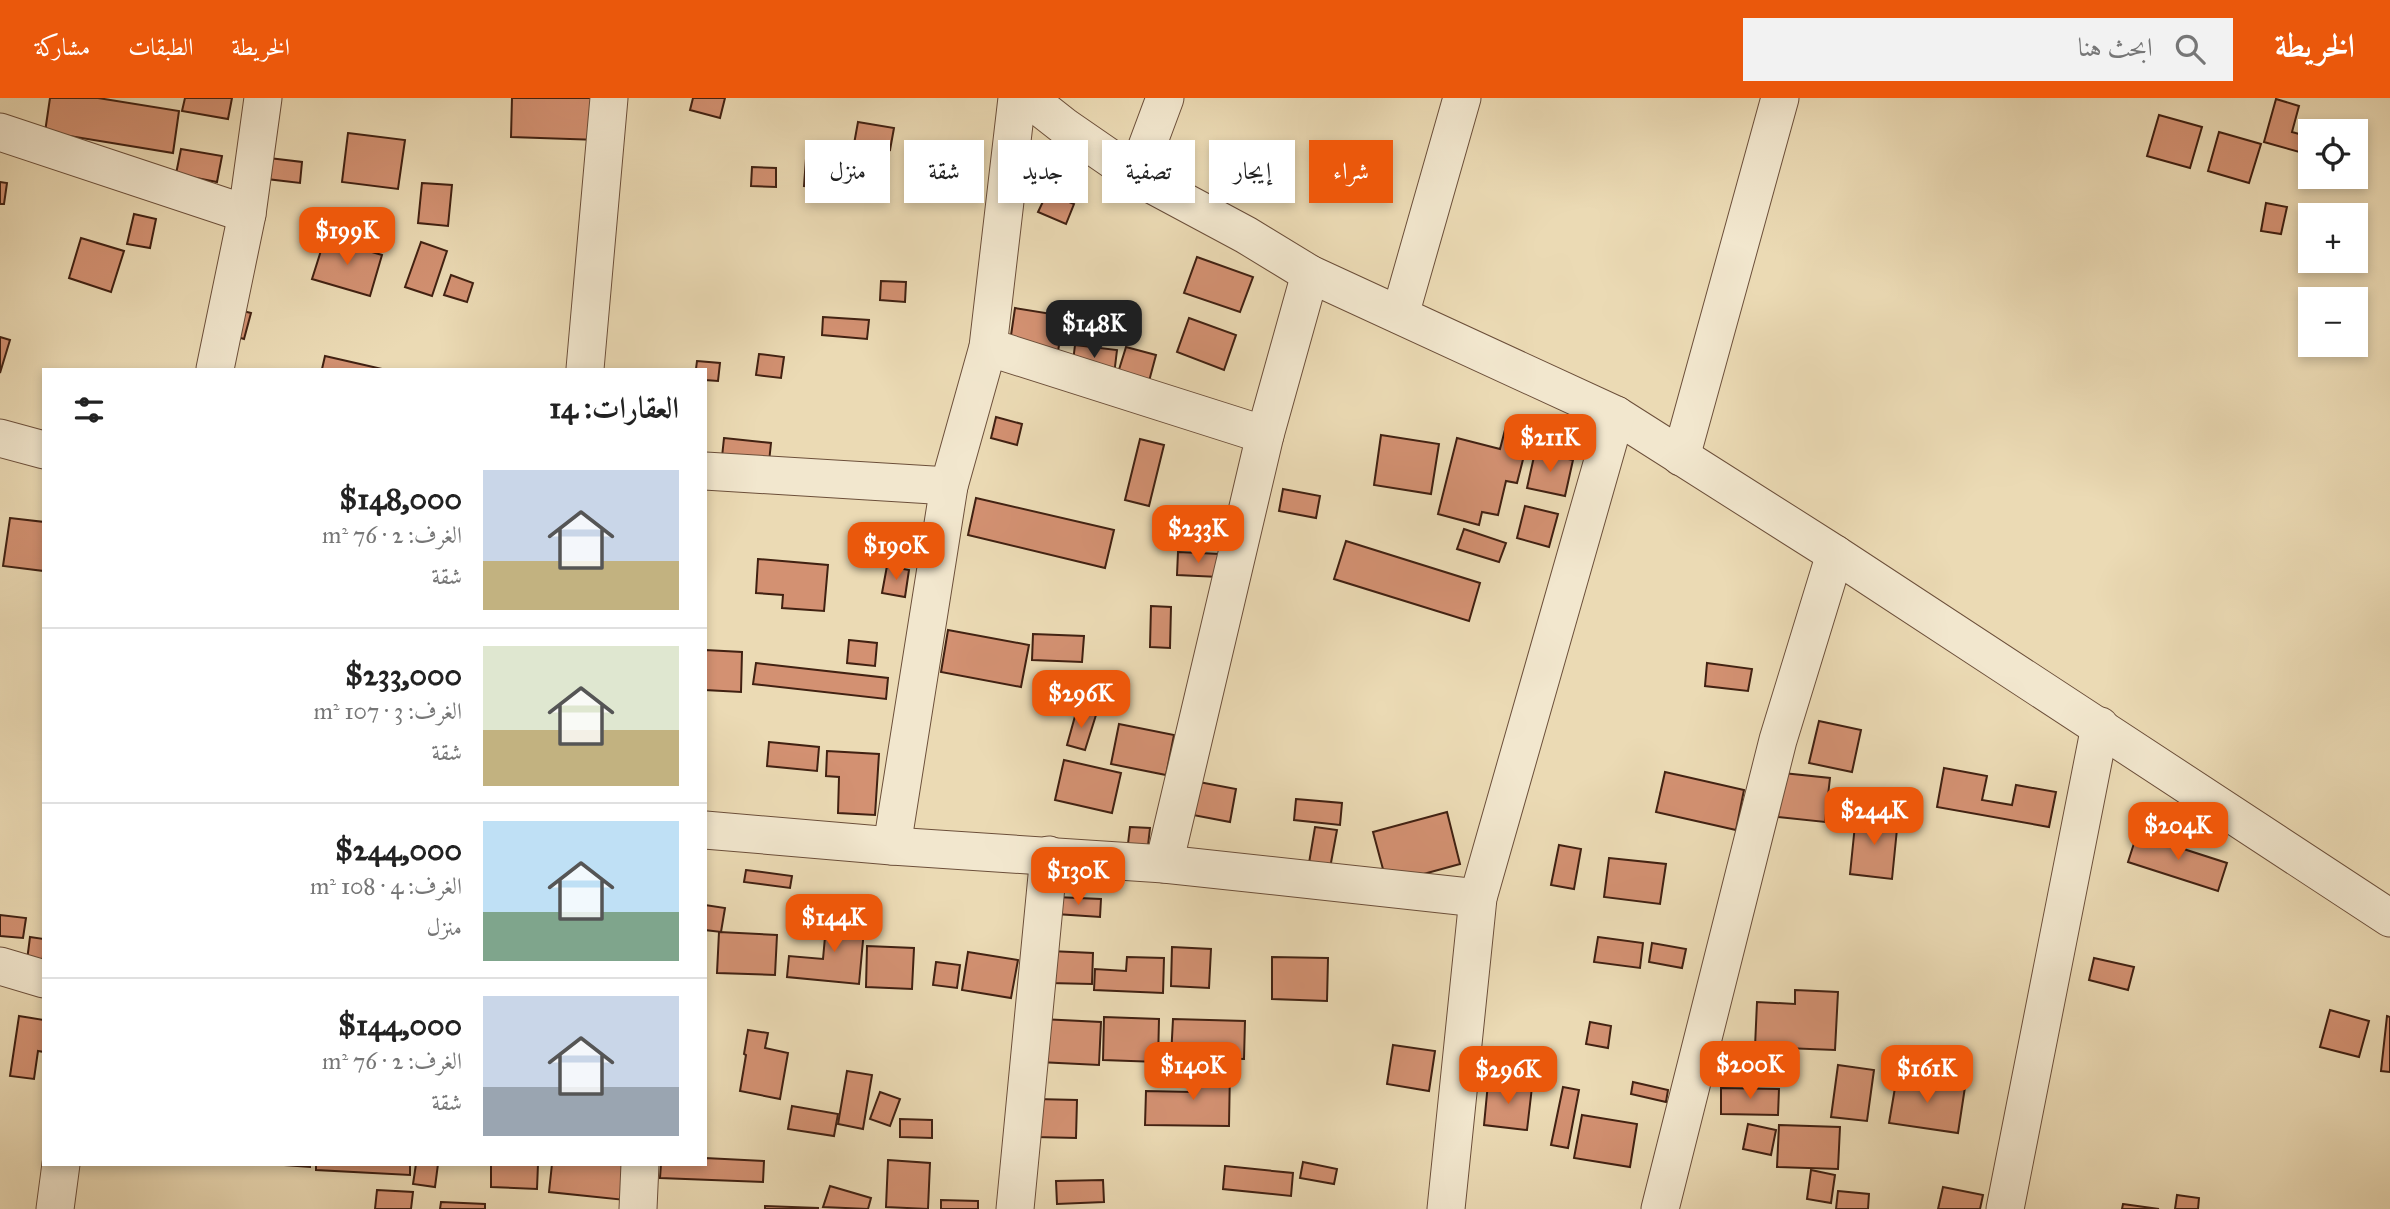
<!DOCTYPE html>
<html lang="ar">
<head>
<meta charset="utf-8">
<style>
  body { margin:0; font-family:"IM FELL Great Primer",Amiri,serif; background:#f2f2f2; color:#222; direction:rtl; height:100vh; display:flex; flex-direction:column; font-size:26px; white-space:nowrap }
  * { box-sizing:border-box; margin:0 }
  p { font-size:23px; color:#767676 }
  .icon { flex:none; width:38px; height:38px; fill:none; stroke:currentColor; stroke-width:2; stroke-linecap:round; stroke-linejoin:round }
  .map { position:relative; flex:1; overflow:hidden; direction:ltr }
  .details { position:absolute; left:42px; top:270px; width:665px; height:798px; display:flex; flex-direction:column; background:#fff; border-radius:0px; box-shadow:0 4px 10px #0003; direction:rtl }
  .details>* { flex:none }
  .hud { position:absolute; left:728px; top:42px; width:665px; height:63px; direction:rtl; display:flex; gap:14px }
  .tools { position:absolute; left:2298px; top:21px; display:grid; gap:14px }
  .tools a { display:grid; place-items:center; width:70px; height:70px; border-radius:0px; background:#fff; box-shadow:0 4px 10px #0003; font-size:35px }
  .price { position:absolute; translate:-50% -60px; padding:0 16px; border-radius:14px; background:#ea580c; color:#fff; font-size:23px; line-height:46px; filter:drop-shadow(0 2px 4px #0008) }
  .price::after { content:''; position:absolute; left:50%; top:42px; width:21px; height:16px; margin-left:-10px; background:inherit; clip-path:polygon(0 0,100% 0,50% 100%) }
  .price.selected { background:#222; color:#fff }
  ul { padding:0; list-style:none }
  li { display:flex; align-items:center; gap:21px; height:175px; padding:0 28px }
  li+li { border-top:2px solid #e0e0e0 }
  li span { display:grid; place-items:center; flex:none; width:196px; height:140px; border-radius:0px; color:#555 }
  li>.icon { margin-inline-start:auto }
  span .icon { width:84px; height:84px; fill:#fffc; stroke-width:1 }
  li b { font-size:30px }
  h2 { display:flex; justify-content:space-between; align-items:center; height:84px; padding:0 28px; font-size:30px }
  .pill { padding:0 24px; border-radius:0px; background:#fff; box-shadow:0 4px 10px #0003; font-size:24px; line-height:63px }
  .pill.selected { background:#ea580c; color:#fff }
  header { display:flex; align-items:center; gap:42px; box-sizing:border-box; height:98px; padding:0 35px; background:#ea580c; color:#fff }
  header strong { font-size:33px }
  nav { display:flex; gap:38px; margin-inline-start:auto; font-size:24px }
  .search { width:490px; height:63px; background:#f2f2f2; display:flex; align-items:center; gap:18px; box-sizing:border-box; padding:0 24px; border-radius:0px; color:#767676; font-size:26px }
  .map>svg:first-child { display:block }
  .building { fill:#d39172; stroke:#412112; stroke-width:2 }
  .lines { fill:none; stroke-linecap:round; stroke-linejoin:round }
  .street-casing { stroke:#6c4f3a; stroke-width:39 }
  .street { stroke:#f2e7ce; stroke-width:37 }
</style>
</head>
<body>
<header>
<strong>الخريطة</strong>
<div class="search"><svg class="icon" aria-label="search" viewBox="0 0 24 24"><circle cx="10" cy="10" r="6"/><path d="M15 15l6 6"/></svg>ابحث هنا</div>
<nav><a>الخريطة</a><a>الطبقات</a><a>مشاركة</a></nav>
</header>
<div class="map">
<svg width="2390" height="1111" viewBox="0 0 2390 1111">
  <rect width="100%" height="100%" fill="#ebdab4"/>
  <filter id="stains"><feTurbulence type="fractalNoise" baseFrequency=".00286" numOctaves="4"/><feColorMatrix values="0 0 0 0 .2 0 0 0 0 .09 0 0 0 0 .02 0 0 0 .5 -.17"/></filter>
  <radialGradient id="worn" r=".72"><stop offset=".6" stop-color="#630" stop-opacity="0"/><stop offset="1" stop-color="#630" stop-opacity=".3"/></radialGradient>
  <g class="building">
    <path d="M50,0H98L179,13L173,55L45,34Z"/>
    <path d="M185,0H232L228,21L182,13Z"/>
    <path d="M512,0H601L599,42L511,39Z"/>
    <path d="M693,0H725L720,20L690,12Z"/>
    <path d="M2276,1L2299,8L2292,34L2310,39V57L2264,44Z"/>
    <path d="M2159,17L2202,29L2190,70L2147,58Z"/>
    <path d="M858,24L894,30L890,52L854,46Z"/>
    <path d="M2219,34L2261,46L2249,85L2208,73Z"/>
    <path d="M348,35L405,42L398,91L342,84Z"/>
    <path d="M807,47L826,48L823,89L804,88Z"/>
    <path d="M181,51L222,58L217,84L176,76Z"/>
    <path d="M269,60L302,64L300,85L267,81Z"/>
    <path d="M752,69L776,70V89L751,88Z"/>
    <path d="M0,84L7,85L4,106H0Z"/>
    <path d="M422,85L452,87L448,128L418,125Z"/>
    <path d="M1047,95L1074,106L1066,126L1038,114Z"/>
    <path d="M2266,105L2287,109L2281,136L2261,133Z"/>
    <path d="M134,116L156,121L150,150L127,146Z"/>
    <path d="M81,140L124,153L111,194L69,180Z"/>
    <path d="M325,140L382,157L370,198L312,181Z"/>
    <path d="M421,144L447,153L432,198L405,189Z"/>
    <path d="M1197,159L1253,179L1240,214L1184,195Z"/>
    <path d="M451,177L473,185L467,204L444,197Z"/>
    <path d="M881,183L906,184L905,204L880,202Z"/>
    <path d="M231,210L251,215L244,241L224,235Z"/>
    <path d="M1015,210L1064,218L1057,259L1009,251Z"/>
    <path d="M823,219L869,222L867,241L822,237Z"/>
    <path d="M1189,220L1236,237L1224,272L1177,254Z"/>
    <path d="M0,239L10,242L0,275Z"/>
    <path d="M1075,247L1117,252L1114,277L1072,272Z"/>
    <path d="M1126,249L1156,257L1148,287L1117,278Z"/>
    <path d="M759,256L784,259L781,280L756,277Z"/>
    <path d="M325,258L382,271H322Z"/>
    <path d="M697,263L720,265L718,283L705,282V271H696Z"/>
    <path d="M996,319L1022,326L1017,347L991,340Z"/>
    <path d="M1506,328L1530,334L1517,385L1506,383L1498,417L1482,414L1479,427L1438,416L1457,340L1500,351Z"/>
    <path d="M1381,337L1439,346L1431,396L1374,387Z"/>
    <path d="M724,340L771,345L769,364L722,359Z"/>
    <path d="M1140,341L1164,347L1149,408L1125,402Z"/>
    <path d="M1535,354L1573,362L1565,398L1527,390Z"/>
    <path d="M1283,391L1320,398L1316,420L1279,413Z"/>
    <path d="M976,400L1114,432L1105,470L968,437Z"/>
    <path d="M1525,408L1558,416L1549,449L1517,440Z"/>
    <path d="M10,420L44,424V473L3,468Z"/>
    <path d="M1464,431L1506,445L1499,464L1457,451Z"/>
    <path d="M1346,443L1480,485L1469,523L1334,481Z"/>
    <path d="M1178,454L1220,456L1219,479L1177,477Z"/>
    <path d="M758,461L828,467L824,513L782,510L783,497L756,495Z"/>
    <path d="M887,468L909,472L905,499L882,495Z"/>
    <path d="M1151,508L1171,509L1170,550L1150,549Z"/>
    <path d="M948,532L1029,547L1021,589L941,574Z"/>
    <path d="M1033,536L1084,538L1082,564L1032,562Z"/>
    <path d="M849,542L877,545L875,568L847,565Z"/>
    <path d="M705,552L742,554L741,594L705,592Z"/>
    <path d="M756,565L888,580L886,601L753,586Z"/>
    <path d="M1707,565L1752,571L1748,593L1705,588Z"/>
    <path d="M1077,611L1096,617L1085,652L1067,647Z"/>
    <path d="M1819,623L1861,632L1852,674L1809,665Z"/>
    <path d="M1119,626L1174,637L1166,677L1111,666Z"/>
    <path d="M769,644L819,649L817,673L767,668Z"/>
    <path d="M827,653L879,656L875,717L838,715L839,679L826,678Z"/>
    <path d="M1064,662L1121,675L1112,715L1055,702Z"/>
    <path d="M1944,670L1987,678L1982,702L2012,707L2016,687L2056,694L2049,729L1937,709Z"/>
    <path d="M1665,674L1744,692L1736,732L1656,714Z"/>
    <path d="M1783,675L1830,680L1825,724L1778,719Z"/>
    <path d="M1199,684L1236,691L1230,724L1193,717Z"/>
    <path d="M1296,701L1342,705L1340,727L1294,722Z"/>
    <path d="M1447,714L1460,766L1387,786L1373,734Z"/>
    <path d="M1856,717L1898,721L1892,781L1850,776Z"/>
    <path d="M1130,729L1150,730L1147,756L1127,754Z"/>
    <path d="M1315,729L1337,732L1328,781L1307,777Z"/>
    <path d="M2137,736L2227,765L2218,793L2128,764Z"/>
    <path d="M1559,747L1581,751L1574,791L1551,787Z"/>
    <path d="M1609,760L1666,766L1660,806L1604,799Z"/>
    <path d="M746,772L792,778L790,790L744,784Z"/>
    <path d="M1056,799L1101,801L1100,819L1056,816Z"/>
    <path d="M705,807L725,810L721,834L705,832Z"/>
    <path d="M0,817L26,820L23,840L0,838Z"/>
    <path d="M827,817L865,821L859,886L787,879L789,858L823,861Z"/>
    <path d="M719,834L777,837L775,877L717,875Z"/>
    <path d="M30,839L44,841L42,873L26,870Z"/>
    <path d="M1598,839L1643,845L1640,870L1594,864Z"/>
    <path d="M1652,845L1686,851L1682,870L1649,864Z"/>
    <path d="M867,848L914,850L912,891L866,889Z"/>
    <path d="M1172,849L1211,851L1209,890L1171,888Z"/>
    <path d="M1050,853L1093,855L1092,886L1049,885Z"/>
    <path d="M968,854L1018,862L1011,900L962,892Z"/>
    <path d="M1127,859L1164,860L1163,895L1094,892L1095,871L1126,873Z"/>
    <path d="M1272,859L1328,860L1327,903L1272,901Z"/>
    <path d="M2094,860L2134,869L2128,892L2089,882Z"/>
    <path d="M936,864L960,867L957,890L933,887Z"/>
    <path d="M1795,892L1838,894L1835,952L1755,949L1757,904L1795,906Z"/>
    <path d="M2330,912L2369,923L2359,959L2320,949Z"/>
    <path d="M19,918L44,922V954L38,953L34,981L10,978Z"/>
    <path d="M2387,918L2390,919V974L2381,973Z"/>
    <path d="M1104,919L1159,921L1158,964L1103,962Z"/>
    <path d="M1041,921L1101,924L1099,967L1039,964Z"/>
    <path d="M1173,921L1245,923L1244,961L1171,959Z"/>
    <path d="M1590,924L1611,928L1608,950L1586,946Z"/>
    <path d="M748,932L768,935L765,950L788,955L780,1001L740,993L746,957L744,956Z"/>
    <path d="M1393,947L1435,953L1429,993L1387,986Z"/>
    <path d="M1838,967L1874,972L1867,1023L1831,1019Z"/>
    <path d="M1194,971L1230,972L1229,1028L1145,1027L1146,993L1193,994Z"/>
    <path d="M847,973L872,977L863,1031L838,1026Z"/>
    <path d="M1897,978L1965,989L1958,1035L1889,1025Z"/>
    <path d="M1633,984L1668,992L1666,1004L1631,996Z"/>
    <path d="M1488,985L1532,989L1527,1032L1484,1027Z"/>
    <path d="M1563,989L1579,992L1568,1050L1551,1047Z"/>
    <path d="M1721,990L1779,991L1778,1017L1721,1016Z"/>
    <path d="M880,994L900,1001L890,1028L870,1021Z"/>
    <path d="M1036,1001L1077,1002L1076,1040L1035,1039Z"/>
    <path d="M792,1008L838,1016L834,1038L788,1031Z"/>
    <path d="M1582,1017L1637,1026L1630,1069L1574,1060Z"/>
    <path d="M900,1021L932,1022V1040L900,1039Z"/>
    <path d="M1748,1026L1776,1032L1771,1057L1743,1051Z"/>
    <path d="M1779,1027L1840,1029L1838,1071L1777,1069Z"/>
    <path d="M705,1060L764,1063L763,1084L660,1080L661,1066H705Z"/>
    <path d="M888,1062L930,1065L928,1111L886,1109Z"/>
    <path d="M1303,1064L1337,1071L1334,1086L1300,1080Z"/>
    <path d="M270,1066H310V1069Z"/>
    <path d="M316,1066H410V1077L316,1072Z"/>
    <path d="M416,1066H438L435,1089L413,1086Z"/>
    <path d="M475,1066H538L537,1091L491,1089V1066Z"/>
    <path d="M552,1066H629L625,1102L549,1094Z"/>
    <path d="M1225,1068L1293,1075L1291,1098L1223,1091Z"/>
    <path d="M1811,1072L1835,1077L1831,1105L1807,1101Z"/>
    <path d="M1103,1082L1104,1104L1057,1106L1056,1083Z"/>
    <path d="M830,1088L871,1100L868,1111L823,1109Z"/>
    <path d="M1943,1089L1983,1097L1980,1111H1938Z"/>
    <path d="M377,1092L413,1094L411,1111H375Z"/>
    <path d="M1838,1093L1869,1096L1868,1111H1836Z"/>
    <path d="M2177,1097L2199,1100L2198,1111H2175Z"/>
    <path d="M941,1102L978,1103V1111H941Z"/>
    <path d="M441,1104L485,1106V1111H440Z"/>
    <path d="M2123,1106L2159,1111H2122Z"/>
    <path d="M765,1108L818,1110V1111H765Z"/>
  </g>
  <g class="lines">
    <defs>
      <g id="street">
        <path d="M1028,0L1065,29L1136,78L1246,137L1310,176L1616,317L1835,456L2390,820"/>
        <path d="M0,34L247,116"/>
        <path d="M1136,78L1165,0"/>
        <path d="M1400,217L1462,0"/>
        <path d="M988,249L1265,337"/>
        <path d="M215,271L247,116L263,0"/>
        <path d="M585,271L609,0"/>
        <path d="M0,340L44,352"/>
        <path d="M1681,359L1780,0"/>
        <path d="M705,373L949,388"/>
        <path d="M705,732L892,748L1164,766L1478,800"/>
        <path d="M892,748L949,388L988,249L1017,0"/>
        <path d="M1164,766L1265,337L1310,176"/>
        <path d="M0,868L44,881"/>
        <path d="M55,1111L61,1066"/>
        <path d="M638,1111L640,1066"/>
        <path d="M1015,1111L1049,757"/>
        <path d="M1446,1111L1478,800L1616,317"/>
        <path d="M1660,1111L1778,642L1835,456"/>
        <path d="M2005,1111L2100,628"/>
      </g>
    </defs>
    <use href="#street" class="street-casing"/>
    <use href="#street" class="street"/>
  </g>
  <rect width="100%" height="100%" filter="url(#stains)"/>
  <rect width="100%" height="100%" fill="url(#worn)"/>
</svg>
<div class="tools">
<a><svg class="icon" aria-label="locate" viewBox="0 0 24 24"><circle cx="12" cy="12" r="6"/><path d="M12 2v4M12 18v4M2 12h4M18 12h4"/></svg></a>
<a>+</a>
<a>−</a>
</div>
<b class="price" style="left:347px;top:169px">$199K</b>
<b class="price selected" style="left:1094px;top:262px">$148K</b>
<b class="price" style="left:1550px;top:376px">$211K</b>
<b class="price" style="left:1198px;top:467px">$233K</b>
<b class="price" style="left:896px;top:484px">$190K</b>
<b class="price" style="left:1081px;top:632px">$296K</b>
<b class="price" style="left:1874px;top:749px">$244K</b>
<b class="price" style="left:2178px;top:764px">$204K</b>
<b class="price" style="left:1078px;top:809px">$130K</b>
<b class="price" style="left:834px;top:856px">$144K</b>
<b class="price" style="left:1750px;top:1003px">$200K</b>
<b class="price" style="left:1193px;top:1004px">$140K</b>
<b class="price" style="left:1927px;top:1007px">$161K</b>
<b class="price" style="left:1508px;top:1008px">$296K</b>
<div class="hud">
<a class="pill selected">شراء</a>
<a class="pill">إيجار</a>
<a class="pill">تصفية</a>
<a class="pill">جديد</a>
<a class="pill">شقة</a>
<a class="pill">منزل</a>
</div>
<section class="details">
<h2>العقارات: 14<svg class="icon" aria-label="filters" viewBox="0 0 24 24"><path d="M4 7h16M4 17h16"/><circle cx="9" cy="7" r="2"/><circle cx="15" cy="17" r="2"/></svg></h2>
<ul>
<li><span style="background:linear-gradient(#c9d6e8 65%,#c2b280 0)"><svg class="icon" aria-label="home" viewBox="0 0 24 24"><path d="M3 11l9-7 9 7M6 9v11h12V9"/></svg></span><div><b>$148,000</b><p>الغرف: 2 · 76 m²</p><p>شقة</p></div></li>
<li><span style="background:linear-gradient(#dfe7d0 60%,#c2b280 0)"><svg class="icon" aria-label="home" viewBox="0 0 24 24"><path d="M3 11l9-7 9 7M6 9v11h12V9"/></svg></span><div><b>$233,000</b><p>الغرف: 3 · 107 m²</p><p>شقة</p></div></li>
<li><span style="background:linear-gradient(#bfe0f5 65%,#7fa58c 0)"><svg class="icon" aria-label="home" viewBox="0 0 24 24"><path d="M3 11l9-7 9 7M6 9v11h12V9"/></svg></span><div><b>$244,000</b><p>الغرف: 4 · 108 m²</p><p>منزل</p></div></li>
<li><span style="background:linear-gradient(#c9d6e8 65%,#9aa5b1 0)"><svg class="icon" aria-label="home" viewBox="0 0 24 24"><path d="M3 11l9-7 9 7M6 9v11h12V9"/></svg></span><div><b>$144,000</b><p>الغرف: 2 · 76 m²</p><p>شقة</p></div></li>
</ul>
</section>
</div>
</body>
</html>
